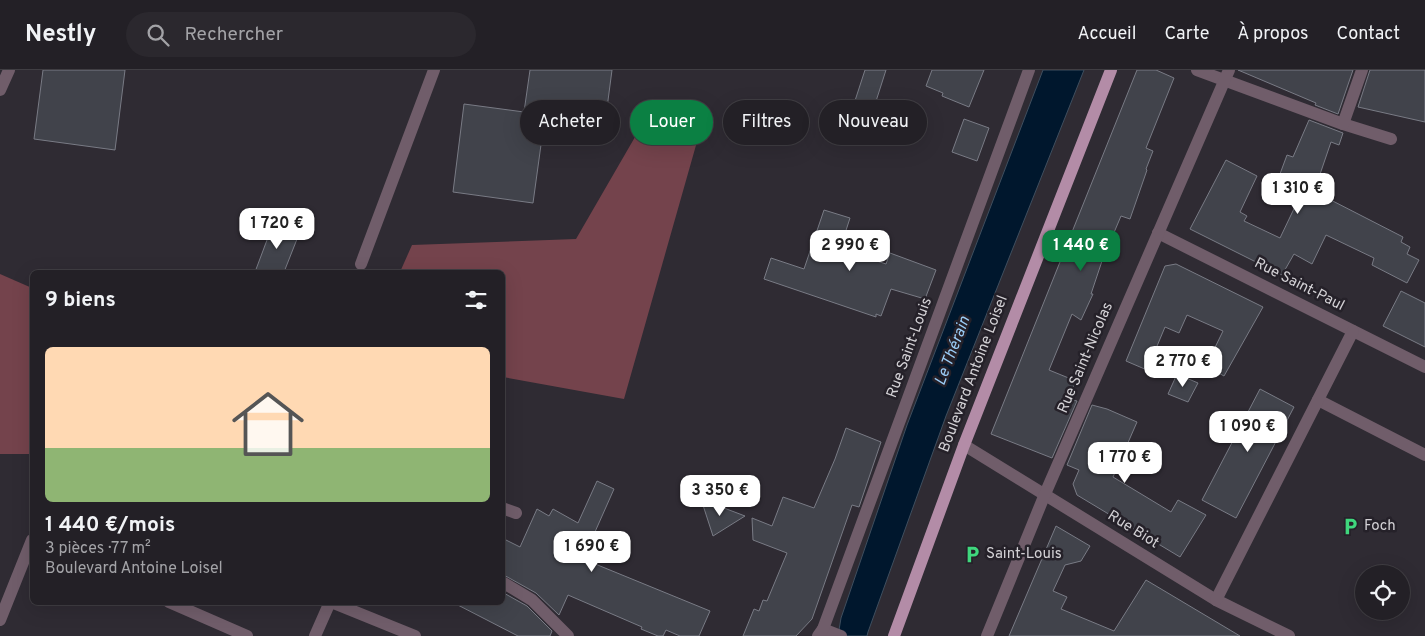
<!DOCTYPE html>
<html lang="fr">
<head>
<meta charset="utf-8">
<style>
  body { margin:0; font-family:Overpass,sans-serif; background:#2b282e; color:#f1f3f6; height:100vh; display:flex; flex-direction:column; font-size:19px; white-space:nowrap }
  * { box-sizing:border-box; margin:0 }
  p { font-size:16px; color:#a3a3a7 }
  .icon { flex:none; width:28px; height:28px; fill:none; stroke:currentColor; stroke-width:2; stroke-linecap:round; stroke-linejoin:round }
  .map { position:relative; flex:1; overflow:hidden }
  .sheet { position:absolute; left:30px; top:200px; width:475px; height:335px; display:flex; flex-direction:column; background:#232026; border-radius:8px; box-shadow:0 5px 20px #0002,0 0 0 1px #403e43 }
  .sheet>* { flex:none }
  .top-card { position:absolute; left:520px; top:30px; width:475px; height:45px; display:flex; gap:10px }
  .buttons { position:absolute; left:1355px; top:495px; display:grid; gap:10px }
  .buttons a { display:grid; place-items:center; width:55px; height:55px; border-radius:50%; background:#232026; box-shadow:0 5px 20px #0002,0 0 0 1px #403e43; font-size:25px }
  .price { position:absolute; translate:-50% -42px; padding:0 11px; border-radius:10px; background:#fff; color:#222; font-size:16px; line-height:32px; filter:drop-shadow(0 1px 2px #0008) }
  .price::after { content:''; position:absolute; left:50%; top:30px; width:15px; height:11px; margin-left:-8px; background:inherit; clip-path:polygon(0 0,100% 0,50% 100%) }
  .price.selected { background:#0b8043; color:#fff }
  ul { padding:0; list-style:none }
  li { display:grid; align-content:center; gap:10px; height:265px; padding:0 15px }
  li span { display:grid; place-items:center; height:155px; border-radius:8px; color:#555 }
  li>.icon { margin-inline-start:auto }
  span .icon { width:90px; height:90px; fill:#fffc; stroke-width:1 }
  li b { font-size:21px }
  h2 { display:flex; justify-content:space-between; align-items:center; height:60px; padding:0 15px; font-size:21px }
  .pill { padding:0 18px; border-radius:22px; background:#232026; box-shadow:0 5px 20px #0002,0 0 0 1px #403e43; font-size:18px; line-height:45px }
  .pill.selected { background:#0b8043; color:#fff }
  header { display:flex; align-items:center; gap:30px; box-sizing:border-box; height:70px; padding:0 25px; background:#232026; border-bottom:1px solid #403e43 }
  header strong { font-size:24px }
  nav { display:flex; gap:28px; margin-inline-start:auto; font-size:18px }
  .search { width:350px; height:45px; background:#2b282e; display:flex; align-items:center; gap:12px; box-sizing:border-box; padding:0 18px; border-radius:28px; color:#a3a3a7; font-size:19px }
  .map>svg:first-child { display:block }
  .forest { fill:#74434c }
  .water { fill:#00172d; stroke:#3f4f5f }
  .building { fill:#41434b; stroke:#797b85 }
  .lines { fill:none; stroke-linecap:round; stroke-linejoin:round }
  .minor { stroke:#705d6a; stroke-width:12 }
  .major { stroke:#b38ca7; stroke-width:12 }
  .labels { text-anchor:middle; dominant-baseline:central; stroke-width:5; stroke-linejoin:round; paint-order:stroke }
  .street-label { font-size:15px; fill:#d3d1d5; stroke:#252129 }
  .poi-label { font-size:15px; fill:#d3d1d5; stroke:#252129; text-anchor:start }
  .water-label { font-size:16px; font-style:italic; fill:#9bcdf7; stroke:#252129 }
</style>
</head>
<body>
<header>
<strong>Nestly</strong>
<div class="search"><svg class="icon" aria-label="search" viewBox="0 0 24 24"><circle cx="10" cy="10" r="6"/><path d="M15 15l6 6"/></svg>Rechercher</div>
<nav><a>Accueil</a><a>Carte</a><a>À propos</a><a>Contact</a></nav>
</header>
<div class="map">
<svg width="1425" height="566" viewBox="0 0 1425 566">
  <rect width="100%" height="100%" fill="#2f2b33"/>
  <g class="forest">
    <path d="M657,29L706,40L624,329L503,307L502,202H400L412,175L576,169Z"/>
    <path d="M0,204L32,218V384H0Z"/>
  </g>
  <path class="water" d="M1043,0H1084L946,346L868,562L867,566H838L841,548L907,355Z"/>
  <g class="building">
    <path d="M43,0H125L115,80L34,69Z"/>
    <path d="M530,0H612L607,38L547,31L533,133L453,122L464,34L524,42Z"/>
    <path d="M865,0H886L869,53L850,46Z"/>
    <path d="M932,0H984L969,37L942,26L943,23L926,16Z"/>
    <path d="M1137,0H1156L1174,8L1146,78L1153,81L1146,99L1147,100L1130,149L1121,146L1102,191L1091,224H1093L1081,250L1072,244L1049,300L1076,311L1069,329L1077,331L1052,388L991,364Z"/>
    <path d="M1238,0H1353L1338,44L1315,35L1316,33Z"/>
    <path d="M1370,0H1425V52L1358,37Z"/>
    <path d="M964,49L989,58L977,91L952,82Z"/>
    <path d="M1309,50L1343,63L1339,75L1331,72L1316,116L1325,119L1323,126L1403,167L1401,172L1410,177L1407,184L1419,190L1407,213L1372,195L1374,188L1326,165L1312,194L1294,184L1282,205L1190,159L1226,90L1257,106L1240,142L1247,146L1244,151L1280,168L1302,122L1277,112L1287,85L1293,87Z"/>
    <path d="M824,140L850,148L840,179L886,194L890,183L936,200L925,229L891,219L881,246L876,244V247L764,209L771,188L804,199Z"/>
    <path d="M273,154L299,164L284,202H255Z"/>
    <path d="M1176,194L1263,237L1224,306L1206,296L1223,261L1187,245L1179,263L1165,257L1147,300L1126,291L1165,196Z"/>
    <path d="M1401,221L1425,233V277L1383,256Z"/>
    <path d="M1177,304L1198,313L1188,332L1168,324Z"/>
    <path d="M1260,319L1294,337L1236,448L1202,430Z"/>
    <path d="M1092,335L1107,339L1137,352L1113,407L1171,442L1178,430L1206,445L1180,487L1077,425L1073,414L1079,400L1067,395Z"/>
    <path d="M846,358L881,372L859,437L852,435L812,549L796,566H743L754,539L759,541L763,530L767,531L787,483L753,470L752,448L772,456L783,427L814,438L835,389Z"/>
    <path d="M597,411L614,419L583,489L710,541L699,566H680L666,560L663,566H658L641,559L642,557L568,525L559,545L536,523L502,504V468L520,477L537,439L549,446L553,439L578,453Z"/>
    <path d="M701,429L724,438L745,446L713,466Z"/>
    <path d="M1056,456L1090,476L1081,491L1065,495L1053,521L1067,527L1061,539L1114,561L1146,510L1240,566H1009Z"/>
    <path d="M502,522L527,536L552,561L550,566H518L452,532H502Z"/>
  </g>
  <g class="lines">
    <g class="minor">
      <path d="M1197,0L1343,54L1391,69"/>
      <path d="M0,20L9,0"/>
      <path d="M1343,54L1362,0"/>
      <path d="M1158,163L1425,297"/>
      <path d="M361,194L434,0"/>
      <path d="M1318,330L1425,385"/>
      <path d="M964,375L1216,530L1289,566"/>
      <path d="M502,438L516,443"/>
      <path d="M502,512L532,530L568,566"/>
      <path d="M1216,530L1353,261"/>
      <path d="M169,532L247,566"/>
      <path d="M331,532L415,566"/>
      <path d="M0,550L32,470"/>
      <path d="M823,559L841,566"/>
      <path d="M315,566L330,532"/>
      <path d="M818,566L823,559L1029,0"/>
      <path d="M987,566L1045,424L1229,0"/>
    </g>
    <path class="major" d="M894,566L964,375L1111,0"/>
  </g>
  <defs>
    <symbol id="parking-bare" viewBox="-9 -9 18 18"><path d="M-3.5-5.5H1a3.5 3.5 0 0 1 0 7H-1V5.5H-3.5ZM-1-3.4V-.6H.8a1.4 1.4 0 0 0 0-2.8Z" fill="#3fd77d" stroke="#252129" stroke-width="2.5" paint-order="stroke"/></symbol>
  </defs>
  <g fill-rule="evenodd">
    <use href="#parking-bare" x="1338" y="444" width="25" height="25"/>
    <use href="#parking-bare" x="960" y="472" width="25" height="25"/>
  </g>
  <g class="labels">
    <g class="street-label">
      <text transform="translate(1299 215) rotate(27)">Rue Saint-Paul</text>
      <text transform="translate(910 278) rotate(-70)">Rue Saint-Louis</text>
      <text transform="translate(1086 288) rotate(-67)">Rue Saint-Nicolas</text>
      <text transform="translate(974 304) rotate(-69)">Boulevard Antoine Loisel</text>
      <text transform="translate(1133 460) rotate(32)">Rue Biot</text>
    </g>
    <g class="poi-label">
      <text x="1364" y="456">Foch</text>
      <text x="986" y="484">Saint-Louis</text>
    </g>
    <g class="water-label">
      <text transform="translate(953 281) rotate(-69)">Le Thérain</text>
    </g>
  </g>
</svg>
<div class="buttons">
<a><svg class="icon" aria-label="locate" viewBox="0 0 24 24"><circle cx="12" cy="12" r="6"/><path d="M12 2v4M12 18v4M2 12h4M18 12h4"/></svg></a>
</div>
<b class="price" style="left:1298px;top:145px">1 310 €</b>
<b class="price" style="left:277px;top:180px">1 720 €</b>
<b class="price" style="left:850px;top:202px">2 990 €</b>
<b class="price selected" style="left:1081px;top:202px">1 440 €</b>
<b class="price" style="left:1183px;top:318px">2 770 €</b>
<b class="price" style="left:1248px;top:383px">1 090 €</b>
<b class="price" style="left:1125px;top:414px">1 770 €</b>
<b class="price" style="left:720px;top:447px">3 350 €</b>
<b class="price" style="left:592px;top:503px">1 690 €</b>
<div class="top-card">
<a class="pill">Acheter</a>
<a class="pill selected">Louer</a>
<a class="pill">Filtres</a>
<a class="pill">Nouveau</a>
</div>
<section class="sheet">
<h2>9 biens<svg class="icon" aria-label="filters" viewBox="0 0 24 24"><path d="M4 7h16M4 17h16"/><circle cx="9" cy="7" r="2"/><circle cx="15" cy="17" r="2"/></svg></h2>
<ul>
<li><span style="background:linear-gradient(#ffd9b3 65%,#8fb573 0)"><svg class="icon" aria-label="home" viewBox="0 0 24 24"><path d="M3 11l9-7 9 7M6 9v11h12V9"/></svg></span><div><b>1 440 €/mois</b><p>3 pièces · 77 m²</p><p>Boulevard Antoine Loisel</p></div></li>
</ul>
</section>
</div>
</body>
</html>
